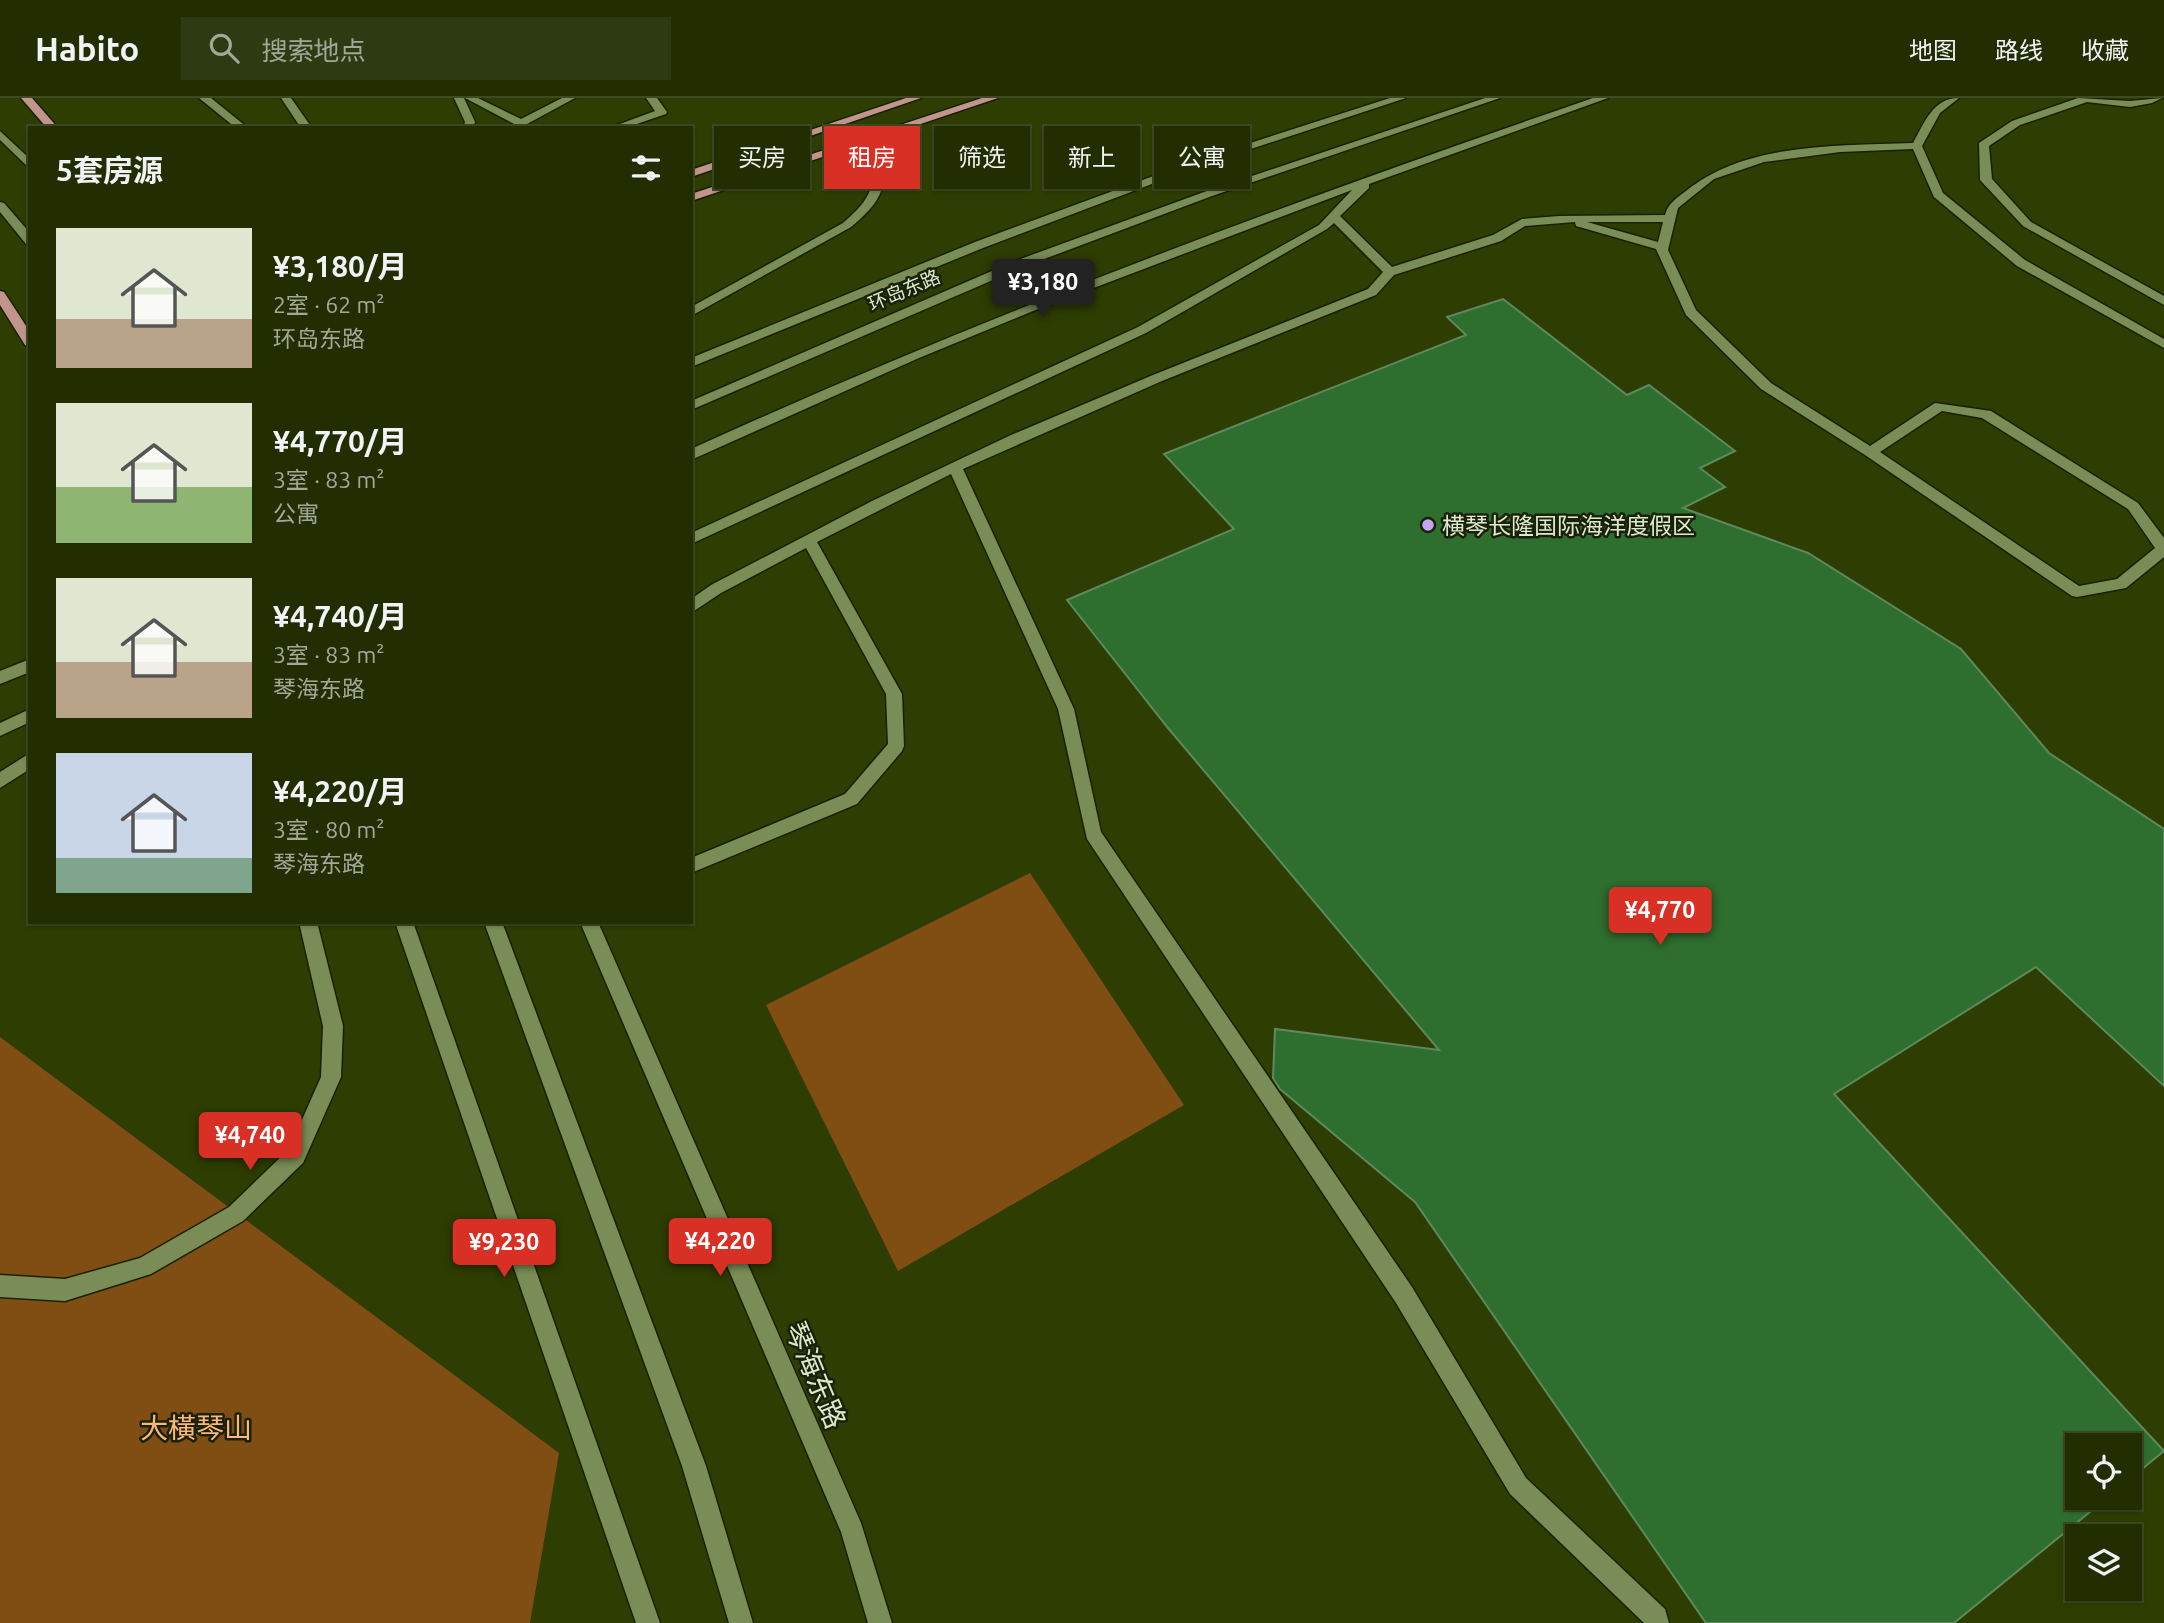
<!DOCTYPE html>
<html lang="zh">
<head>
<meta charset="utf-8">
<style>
  body { margin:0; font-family:Ubuntu,"Noto Sans SC",sans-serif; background:#2e3a11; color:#f1f3f6; height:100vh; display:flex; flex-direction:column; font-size:26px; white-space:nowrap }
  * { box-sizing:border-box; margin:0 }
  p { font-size:23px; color:#a2a899 }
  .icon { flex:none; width:38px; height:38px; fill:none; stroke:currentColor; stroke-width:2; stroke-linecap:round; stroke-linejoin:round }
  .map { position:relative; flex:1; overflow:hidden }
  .details { position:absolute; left:28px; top:28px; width:665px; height:798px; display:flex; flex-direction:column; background:#222e02; border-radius:0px; box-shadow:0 2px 5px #0004,0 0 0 2px #3f4a24 }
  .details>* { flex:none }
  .hud { position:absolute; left:714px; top:28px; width:665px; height:63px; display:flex; gap:14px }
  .controls { position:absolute; left:2065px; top:1335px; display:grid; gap:14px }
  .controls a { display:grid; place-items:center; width:77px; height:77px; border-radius:0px; background:#222e02; box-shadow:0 2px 5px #0004,0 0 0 2px #3f4a24; font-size:35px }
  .price { position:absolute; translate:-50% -60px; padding:0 16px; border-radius:7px; background:#d93025; color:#fff; font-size:23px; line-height:46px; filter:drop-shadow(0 2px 4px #0008) }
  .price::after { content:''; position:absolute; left:50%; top:42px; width:21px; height:16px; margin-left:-10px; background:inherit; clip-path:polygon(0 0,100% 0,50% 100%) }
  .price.current { background:#222; color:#fff }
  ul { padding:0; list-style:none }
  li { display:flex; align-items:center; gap:21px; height:175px; padding:0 28px }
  li span { display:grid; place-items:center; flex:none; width:196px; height:140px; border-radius:0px; color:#555 }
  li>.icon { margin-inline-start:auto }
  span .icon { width:84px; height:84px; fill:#fffc; stroke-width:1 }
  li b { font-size:30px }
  h2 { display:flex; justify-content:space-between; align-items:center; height:84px; padding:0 28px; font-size:30px }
  .chip { padding:0 24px; border-radius:0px; background:#222e02; box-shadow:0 2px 5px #0004,0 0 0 2px #3f4a24; font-size:24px; line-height:63px }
  .chip.current { background:#d93025; color:#fff }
  header { display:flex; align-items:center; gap:42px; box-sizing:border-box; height:98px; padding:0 35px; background:#222e02; border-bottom:2px solid #3f4a24 }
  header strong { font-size:33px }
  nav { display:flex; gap:38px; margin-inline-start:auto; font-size:24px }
  .search { width:490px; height:63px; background:#2e3a11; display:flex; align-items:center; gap:18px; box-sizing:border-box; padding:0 24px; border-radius:0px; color:#a2a899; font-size:26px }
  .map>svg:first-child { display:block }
  .green { fill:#804d12 }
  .building { fill:#2e6e2e; stroke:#5e885d; stroke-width:2 }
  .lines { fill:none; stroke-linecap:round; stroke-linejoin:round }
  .minor-casing { stroke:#182200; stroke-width:3 }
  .major-casing { stroke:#182200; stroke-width:3 }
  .minor { fill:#7b8d56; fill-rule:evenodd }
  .major { fill:#c2958c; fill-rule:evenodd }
  .poi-dot { fill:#c6a6f0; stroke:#1a210a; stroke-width:2.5 }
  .labels { text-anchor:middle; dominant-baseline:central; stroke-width:5; stroke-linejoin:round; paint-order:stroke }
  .far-street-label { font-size:19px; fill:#dee9cc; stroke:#1a210a }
  .poi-label { font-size:23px; fill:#dee9cc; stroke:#1a210a; text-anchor:start }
  .near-street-label { font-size:28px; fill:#dee9cc; stroke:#1a210a }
  .near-park-label { font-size:28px; fill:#feb774; stroke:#1a210a }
</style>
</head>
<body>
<header>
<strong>Habito</strong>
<div class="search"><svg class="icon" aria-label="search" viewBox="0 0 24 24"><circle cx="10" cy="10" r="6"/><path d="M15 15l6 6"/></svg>搜索地点</div>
<nav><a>地图</a><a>路线</a><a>收藏</a></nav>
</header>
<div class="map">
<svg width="2164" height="1525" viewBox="0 0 2164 1525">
  <rect width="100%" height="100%" fill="#2e3d02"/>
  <g class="green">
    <path d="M1030,775L1184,1007L898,1173L766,907Z"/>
    <path d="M0,939L559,1355L530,1525H0Z"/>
  </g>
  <path class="building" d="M1503,201L1627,297L1649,287L1735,353L1700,370L1725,389L1683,410L1808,455L1961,551L2049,655L2164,731V988L2036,869L1834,996L2164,1353L2130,1381V1348H2077V1400H2107L1954,1525H1706L1415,1104L1280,991L1273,980L1275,931L1439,952L1168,630L1067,502L1234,431L1164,356L1466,237L1447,219Z"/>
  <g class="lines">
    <defs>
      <g id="minor">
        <path d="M199,0H211L248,30H236Z"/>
        <path d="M281,0H291L312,30H301Z"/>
        <path d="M454,0H464L475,24L473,30H463L465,24Z"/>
        <path d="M465,0H478L521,21L562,0H575L527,26V30H517L516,27Z"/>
        <path d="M646,0H657L667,14L666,16L625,30H609L655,13Z"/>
        <path d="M1390,0H1406L1202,67L983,150L691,269V260L975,144L1194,63Z"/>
        <path d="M1485,0H1500L1212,98L1023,169L691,312V303L1015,163L1204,94Z"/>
        <path d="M1593,0H1608L1369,86V90L1340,118L1392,169L1493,137L1522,121L1559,118L1665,117C1668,105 1677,100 1686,93C1746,44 1839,48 1913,45C1925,24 1933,0 1959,0L1940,15L1922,48L1943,95L2025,162L2164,241V250L2017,168L1934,99L1913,51L1840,54L1764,64L1714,81L1678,110L1668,152L1696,212L1771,285L1870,348L1935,305L1991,313L2138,405L2164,440V459L2126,490L2077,499L2072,498L1865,357L1761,291L1686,217L1656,151L1576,128L1575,124L1525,128L1501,143L1394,177L1376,197L1162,283L963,371L1074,611L1101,734L1412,1189L1526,1380L1665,1511L1669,1525H1644L1510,1396L1396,1205L1087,741L1058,611L951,376L817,444L902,596L904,648L902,653L857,706L691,775V760L845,696L888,646L886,596L806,450L721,495L691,515V501L711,487L872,403L1011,337L1153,277L1368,191L1383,174L1334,125L1327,131L1146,235L691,446V435L1138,229L1319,127L1352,92L1033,213L919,260L691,362V351C985,217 1287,105 1593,0ZM1587,124H1663L1658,144ZM1942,313L1982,320L2128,411L2155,450L2117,481L2079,488L1880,354Z"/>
        <path d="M2078,0L2130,3L2162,0L2152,5L2130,9L2087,4L2020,27L1989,48L1992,81L2031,124L2164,198V207L2023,128L1980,82L1979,45L2012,23Z"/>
        <path d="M0,33L30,61V71L0,42Z"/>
        <path d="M871,37L876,40C888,85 888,98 851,129L691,218V209L843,125C878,95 876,83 866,40Z"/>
        <path d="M0,104L4,105L30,135V146H26L0,114Z"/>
        <path d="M30,561V574L0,586V573Z"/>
        <path d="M30,611V624L0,638V625Z"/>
        <path d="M30,655V671L0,690V674Z"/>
        <path d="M299,824H317L343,928L341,979L303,1065L243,1123L151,1176L65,1203L0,1199V1177L65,1181L140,1160L229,1109L289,1051L321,979L323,928Z"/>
        <path d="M395,824H413L660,1525H636Z"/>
        <path d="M484,824H502L706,1368L753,1525H729L682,1368Z"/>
        <path d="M580,824H598L861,1425L892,1525H868L841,1434Z"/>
      </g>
      <g id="major">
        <path d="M21,0H32L58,30H47Z"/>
        <path d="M906,0H921L691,79V72Z"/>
        <path d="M982,0H998L691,103V96Z"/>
        <path d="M0,193L4,194L30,234V248L25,247L0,207Z"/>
      </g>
    </defs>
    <use href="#minor" class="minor-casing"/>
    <use href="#major" class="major-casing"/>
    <use href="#minor" class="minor"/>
    <use href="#major" class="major"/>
  </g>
  <circle class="poi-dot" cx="1428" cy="427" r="7"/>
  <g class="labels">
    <g class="far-street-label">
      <text transform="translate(904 192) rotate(-23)">环岛东路</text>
    </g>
    <g class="poi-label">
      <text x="1442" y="427">横琴长隆国际海洋度假区</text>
    </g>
    <g class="near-street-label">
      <text transform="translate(816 1277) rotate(67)">琴海东路</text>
    </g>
    <g class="near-park-label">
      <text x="196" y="1329">大橫琴山</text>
    </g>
  </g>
</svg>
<div class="controls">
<a><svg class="icon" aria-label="locate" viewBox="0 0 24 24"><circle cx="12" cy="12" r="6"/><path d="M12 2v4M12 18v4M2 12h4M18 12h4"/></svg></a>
<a><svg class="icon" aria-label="layers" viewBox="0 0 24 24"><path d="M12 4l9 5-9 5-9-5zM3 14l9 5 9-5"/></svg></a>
</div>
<b class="price current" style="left:1043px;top:221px">¥3,180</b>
<b class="price" style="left:1660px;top:849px">¥4,770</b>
<b class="price" style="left:250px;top:1074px">¥4,740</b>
<b class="price" style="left:720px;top:1180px">¥4,220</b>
<b class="price" style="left:504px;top:1181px">¥9,230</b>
<div class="hud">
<a class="chip">买房</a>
<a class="chip current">租房</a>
<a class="chip">筛选</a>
<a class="chip">新上</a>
<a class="chip">公寓</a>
</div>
<section class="details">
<h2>5套房源<svg class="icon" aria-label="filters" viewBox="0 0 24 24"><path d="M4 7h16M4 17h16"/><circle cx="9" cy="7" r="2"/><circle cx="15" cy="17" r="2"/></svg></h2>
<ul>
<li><span style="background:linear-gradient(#dfe7d0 65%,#b9a48a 0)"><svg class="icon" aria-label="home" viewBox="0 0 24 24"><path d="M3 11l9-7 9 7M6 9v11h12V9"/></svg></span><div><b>¥3,180/月</b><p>2室 · 62 m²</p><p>环岛东路</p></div></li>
<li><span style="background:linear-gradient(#dfe7d0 60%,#8fb573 0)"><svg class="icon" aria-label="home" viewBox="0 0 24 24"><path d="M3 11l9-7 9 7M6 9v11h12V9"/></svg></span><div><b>¥4,770/月</b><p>3室 · 83 m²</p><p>公寓</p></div></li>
<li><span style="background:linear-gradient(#dfe7d0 60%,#b9a48a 0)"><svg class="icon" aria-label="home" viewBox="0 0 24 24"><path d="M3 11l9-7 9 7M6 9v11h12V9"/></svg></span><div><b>¥4,740/月</b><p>3室 · 83 m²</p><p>琴海东路</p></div></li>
<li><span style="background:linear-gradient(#c9d6e8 75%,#7fa58c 0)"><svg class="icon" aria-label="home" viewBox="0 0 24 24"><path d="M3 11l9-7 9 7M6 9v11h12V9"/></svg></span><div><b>¥4,220/月</b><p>3室 · 80 m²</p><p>琴海东路</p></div></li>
</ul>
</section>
</div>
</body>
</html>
